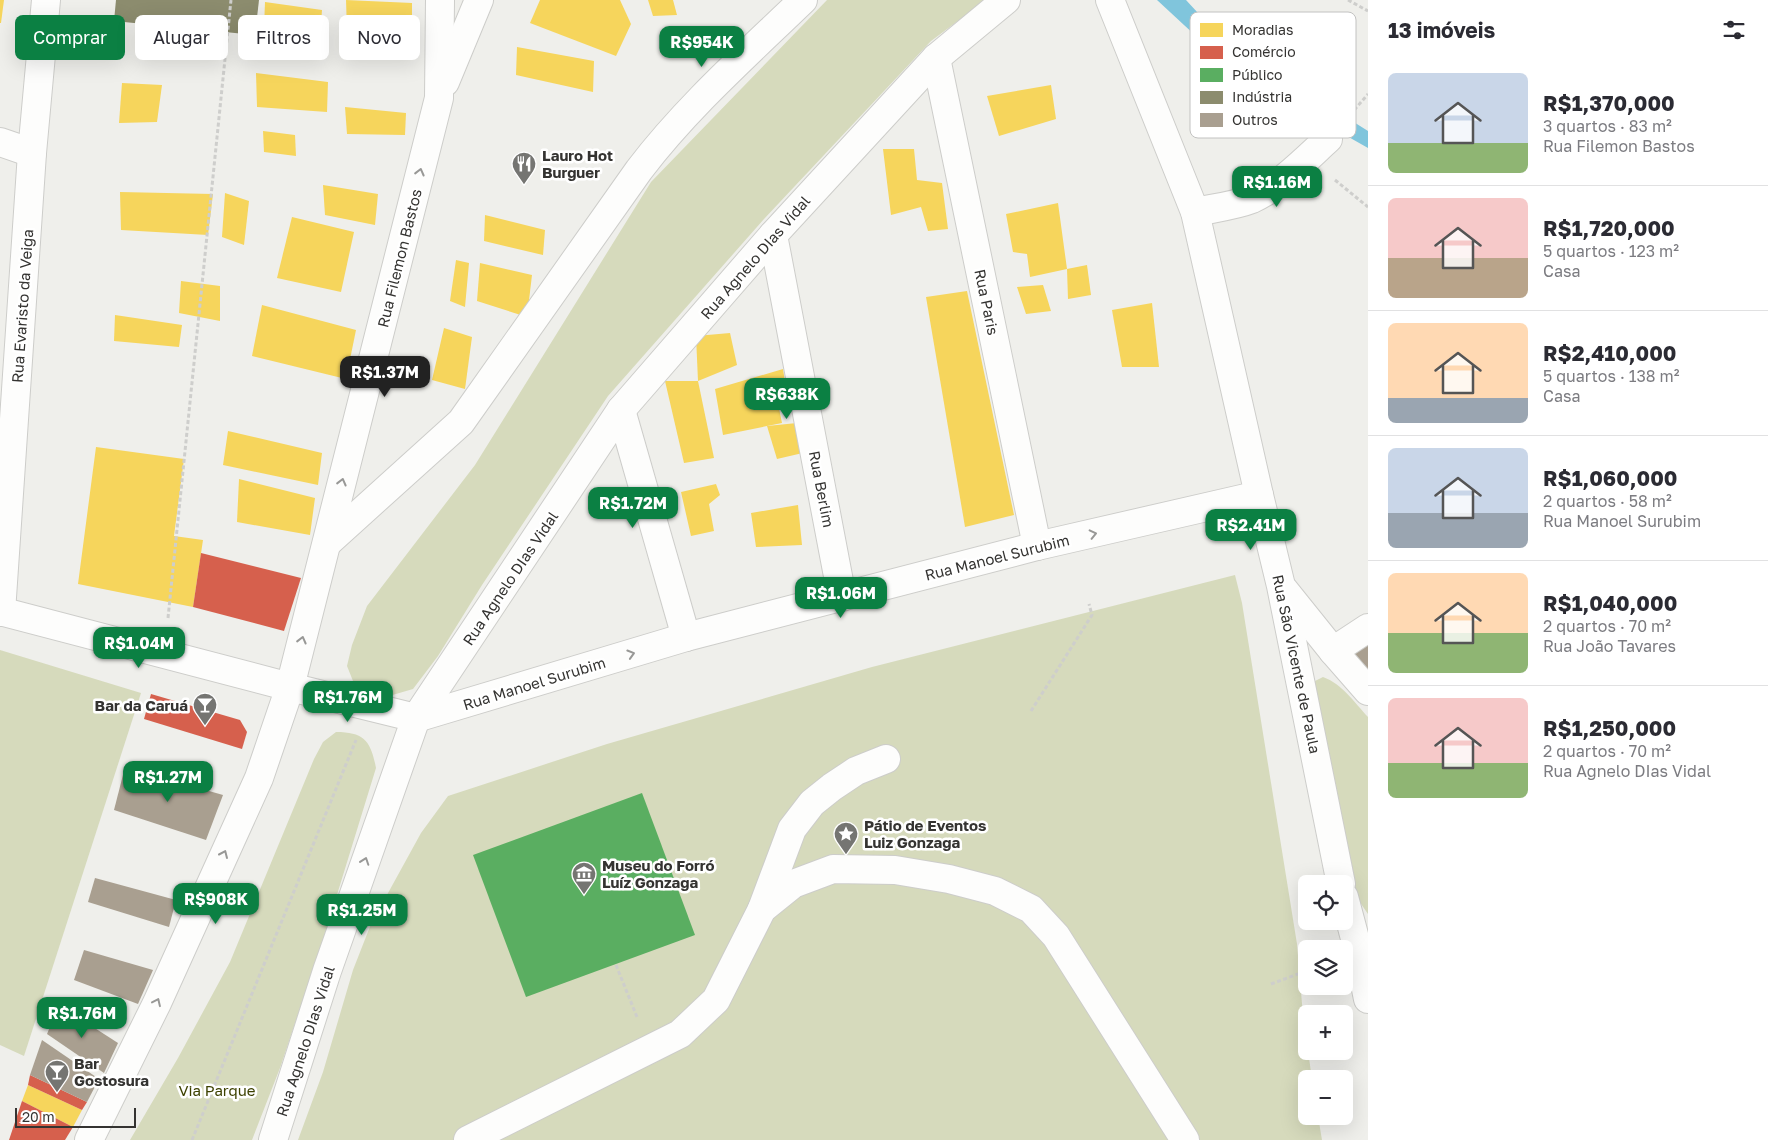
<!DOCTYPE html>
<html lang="pt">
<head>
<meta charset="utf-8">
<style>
  body { margin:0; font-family:"Golos Text",sans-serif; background:#f2f2f3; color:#2b2b33; height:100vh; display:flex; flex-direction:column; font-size:19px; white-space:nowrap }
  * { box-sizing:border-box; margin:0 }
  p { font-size:16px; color:#7c7c81 }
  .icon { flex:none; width:28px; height:28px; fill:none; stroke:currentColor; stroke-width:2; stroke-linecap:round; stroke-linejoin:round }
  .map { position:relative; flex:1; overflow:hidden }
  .panel { display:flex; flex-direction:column; background:#fff; width:400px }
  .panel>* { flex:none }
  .hud { position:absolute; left:15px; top:15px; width:475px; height:45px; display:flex; gap:10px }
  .controls { position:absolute; left:1298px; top:875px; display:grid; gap:10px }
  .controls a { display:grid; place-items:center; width:55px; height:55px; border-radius:8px; background:#fff; box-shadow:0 5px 20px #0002; font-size:25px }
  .scale { position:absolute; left:15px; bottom:12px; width:121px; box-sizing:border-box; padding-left:5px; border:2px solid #343331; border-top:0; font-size:14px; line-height:18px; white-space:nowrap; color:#343331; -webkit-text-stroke:4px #fff; paint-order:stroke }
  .price { position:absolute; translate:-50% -42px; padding:0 11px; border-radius:10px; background:#0b8043; color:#fff; font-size:16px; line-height:32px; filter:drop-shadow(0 1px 2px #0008) }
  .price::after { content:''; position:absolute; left:50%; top:30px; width:15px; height:11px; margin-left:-8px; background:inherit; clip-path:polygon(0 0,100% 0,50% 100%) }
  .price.on { background:#222; color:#fff }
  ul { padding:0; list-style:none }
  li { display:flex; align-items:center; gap:15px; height:125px; padding:0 20px }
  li+li { border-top:1px solid #e1e1e2 }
  li span { display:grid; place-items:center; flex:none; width:140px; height:100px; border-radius:8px; color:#555 }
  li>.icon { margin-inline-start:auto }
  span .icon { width:60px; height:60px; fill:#fffc; stroke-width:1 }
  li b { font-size:21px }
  h2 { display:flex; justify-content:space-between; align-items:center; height:60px; padding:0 20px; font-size:21px }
  .tag { padding:0 18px; border-radius:8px; background:#fff; box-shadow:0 5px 20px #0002; font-size:18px; line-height:45px }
  .tag.on { background:#0b8043; color:#fff }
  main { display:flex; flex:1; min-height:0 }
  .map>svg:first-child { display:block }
  .green { fill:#d6dabc }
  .water { fill:#80c5dc }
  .homes { fill:#f6d55c }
  .shops { fill:#d6604d }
  .public { fill:#5aae61 }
  .industry { fill:#8c8c6e }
  .building { fill:#a99f90 }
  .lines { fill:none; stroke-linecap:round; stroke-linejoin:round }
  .minor-casing { stroke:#cdcdca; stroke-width:30 }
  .path { stroke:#cececc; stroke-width:3; stroke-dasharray:4 2.5; stroke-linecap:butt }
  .minor { stroke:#fdfdfc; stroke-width:28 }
  .oneway { stroke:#989896 }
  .labels { text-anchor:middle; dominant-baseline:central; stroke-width:5; stroke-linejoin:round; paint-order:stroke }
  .poi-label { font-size:15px; font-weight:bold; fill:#343331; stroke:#fff; text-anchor:start }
  .street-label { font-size:15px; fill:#343331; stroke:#fff }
  .park-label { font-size:15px; fill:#3d4100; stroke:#fff }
  .key { fill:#fff; stroke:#c2c2c1; stroke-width:1 }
  .key-label { font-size:14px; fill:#343331 }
</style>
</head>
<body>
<main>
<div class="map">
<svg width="1368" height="1140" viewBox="0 0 1368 1140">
  <rect width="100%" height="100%" fill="#efefeb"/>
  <g class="green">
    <path d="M827,0H986L931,41L764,219L608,396L482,585L438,656L413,689L389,696L355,686L347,666L352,645L367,606L475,465L651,182Z"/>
    <path d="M1235,575L1242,603L1297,944L1306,1051H1308L1312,1079H1306V1116H1318L1322,1140H298L323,1072L353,970L371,924L421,833L448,796L607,744L872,667Z"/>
    <path d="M0,650L141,693L24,1056L0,1045Z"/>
    <path d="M1323,677C1342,684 1354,702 1368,717V914L1357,898L1311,695L1313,682Z"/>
    <path d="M336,732C364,732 371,741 376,768L324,937L280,1068L252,1140H130L178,1058L230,962L314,759L323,742Z"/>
  </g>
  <path class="water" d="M1157,0H1186L1222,39L1368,131V148L1315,118L1211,50Z"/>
  <g class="homes">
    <path d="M0,0H4L1,23H0Z"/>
    <path d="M346,0L412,3V35L347,32Z"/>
    <path d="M540,0H620L631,24L616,56L530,23Z"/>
    <path d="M648,0H673L677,15L653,16Z"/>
    <path d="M265,2L322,10L320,36L264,28Z"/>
    <path d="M517,47L594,61L593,92L516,75Z"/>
    <path d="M256,73L328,82L327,112L257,107Z"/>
    <path d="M122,83L162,85L157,122L119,123Z"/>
    <path d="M1051,85L1056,119L999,136L987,96Z"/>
    <path d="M345,107L406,113L405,135L347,134Z"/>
    <path d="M263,131L295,135L296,156L264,152Z"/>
    <path d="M883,149H914L917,180L942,183L948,229L928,231L921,207L891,215Z"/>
    <path d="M323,185L378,194L375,225L325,215Z"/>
    <path d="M120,192L213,194L208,235L121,230Z"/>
    <path d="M225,193L249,201L244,245L222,237Z"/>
    <path d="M1058,203L1067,269L1030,277L1027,254L1013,252L1006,214Z"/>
    <path d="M485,215L545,230L543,255L484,241Z"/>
    <path d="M292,217L354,232L341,292L277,278Z"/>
    <path d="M456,260L469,263L465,307L450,301Z"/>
    <path d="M480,263L532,275L527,317L477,301Z"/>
    <path d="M1087,265L1091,295L1068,299L1067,269Z"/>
    <path d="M181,281L220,286V321L179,313Z"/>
    <path d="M1043,285L1051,311L1026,314L1017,287Z"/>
    <path d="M967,291L1014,515L965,527L926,297Z"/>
    <path d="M1152,303L1159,367H1122L1112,310Z"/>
    <path d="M262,305L356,330L346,379L252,356Z"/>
    <path d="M115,315L182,325L179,347L114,341Z"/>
    <path d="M444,328L472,337L465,389L432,380Z"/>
    <path d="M730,333L737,365L698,381L696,336Z"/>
    <path d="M783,369L786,388L775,389L782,423L723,435L715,389Z"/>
    <path d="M665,381H698L714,458L684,463Z"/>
    <path d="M797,423L807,452L777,459L767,426Z"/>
    <path d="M228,431L322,453L318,485L223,465Z"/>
    <path d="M96,447L184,459L174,536L203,540L193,607L78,584Z"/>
    <path d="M239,479L315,498L310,535L237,522Z"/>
    <path d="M716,484L720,495L709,504L714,531L691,536L681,492Z"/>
    <path d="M798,505L802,545L756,547L751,513Z"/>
    <path d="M28,1085L82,1110L73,1127L22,1101Z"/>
  </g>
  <g class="shops">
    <path d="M201,553L301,578L284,631L193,607Z"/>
    <path d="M151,694L240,720L247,732L242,749L144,719Z"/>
    <path d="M30,1075L87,1102L82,1110L28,1085Z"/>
    <path d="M22,1101L73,1127L65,1140H9Z"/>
  </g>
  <path class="public" d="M642,793L695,935L526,997L473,855Z"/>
  <path class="industry" d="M116,0H259L255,35L114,21Z"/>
  <g class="building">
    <path d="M1368,645V678L1348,657Z"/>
    <path d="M125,767L223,795L206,840L114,810Z"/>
    <path d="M95,878L176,900L169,927L88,902Z"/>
    <path d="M84,950L153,970L138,1004L74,980Z"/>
    <path d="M59,1005L118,1043L104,1073L47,1034Z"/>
    <path d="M42,1040L99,1079L87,1102L30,1075Z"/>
  </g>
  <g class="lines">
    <defs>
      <g id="minor">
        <path d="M1110,0L1195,212L1259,495L1281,586L1341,884"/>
        <path d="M936,58L1037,546"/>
        <path d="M445,82L479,0"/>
        <path d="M0,142L32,153"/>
        <path d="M1195,212C1214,208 1234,206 1252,199C1280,186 1305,160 1328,139"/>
        <path d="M773,235L842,597"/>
        <path d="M621,410L686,637"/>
        <path d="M327,543L461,422L639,170C687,107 746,55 803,0"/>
        <path d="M1284,590L1333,651L1368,691"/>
        <path d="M0,611L290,687L416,718L686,637L1037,546L1259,495"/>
        <path d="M1,612L32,153L46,0"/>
        <path d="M1333,651L1368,628"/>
        <path d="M1344,897L1358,950L1368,999"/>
        <path d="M762,909L792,829L812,803L832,787L856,771L886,759"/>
        <path d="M89,1140L157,1003L259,778L290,687L439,98L440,0"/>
        <path d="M273,1140L327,971L416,718L621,410L773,235L936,58L1006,0"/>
        <path d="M468,1140L680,1034L716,1000L762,909L793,884L833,869L895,870L949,879L995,891L1031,909L1056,936L1185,1140"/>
      </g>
    </defs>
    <use href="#minor" class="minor-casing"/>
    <g class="path">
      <path d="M1348,0L1368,11"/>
      <path d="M1350,115L1368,94"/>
      <path d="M1335,180L1368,207"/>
      <path d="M168,618L231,0"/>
      <path d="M1031,711L1092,615L1089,604"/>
      <path d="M616,965L637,1017"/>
      <path d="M1271,984L1306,971"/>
      <path d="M192,1140L356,740"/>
    </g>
    <use href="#minor" class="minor"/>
  </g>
  <defs><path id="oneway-chevron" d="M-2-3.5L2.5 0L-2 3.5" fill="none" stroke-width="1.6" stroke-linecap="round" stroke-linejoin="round" transform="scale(1.25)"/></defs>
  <g class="oneway">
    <use href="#oneway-chevron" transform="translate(420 172) rotate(-76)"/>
    <use href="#oneway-chevron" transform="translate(342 482) rotate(-76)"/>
    <use href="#oneway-chevron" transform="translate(1093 534) rotate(-13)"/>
    <use href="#oneway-chevron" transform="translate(302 640) rotate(-76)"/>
    <use href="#oneway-chevron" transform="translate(631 654) rotate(-17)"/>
    <use href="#oneway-chevron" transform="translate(224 854) rotate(-66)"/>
    <use href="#oneway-chevron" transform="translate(365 861) rotate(-71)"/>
    <use href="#oneway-chevron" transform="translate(157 1002) rotate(-65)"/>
  </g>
  <defs>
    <symbol id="restaurant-pin" viewBox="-11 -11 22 30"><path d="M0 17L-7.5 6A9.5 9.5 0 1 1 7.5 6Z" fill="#757572" stroke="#fff"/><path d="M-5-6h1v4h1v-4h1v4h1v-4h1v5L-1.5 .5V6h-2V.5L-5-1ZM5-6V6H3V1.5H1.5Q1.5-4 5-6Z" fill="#fff"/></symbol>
    <symbol id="bar-pin" viewBox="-11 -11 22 30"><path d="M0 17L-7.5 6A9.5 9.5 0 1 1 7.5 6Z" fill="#757572" stroke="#fff"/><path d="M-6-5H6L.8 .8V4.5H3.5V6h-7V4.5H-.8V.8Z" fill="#fff"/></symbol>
    <symbol id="sight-pin" viewBox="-11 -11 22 30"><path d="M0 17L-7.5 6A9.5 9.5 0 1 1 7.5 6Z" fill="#757572" stroke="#fff"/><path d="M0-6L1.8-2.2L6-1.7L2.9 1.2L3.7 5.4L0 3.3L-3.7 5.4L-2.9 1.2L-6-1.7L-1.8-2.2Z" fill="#fff"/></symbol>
    <symbol id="museum-pin" viewBox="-11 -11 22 30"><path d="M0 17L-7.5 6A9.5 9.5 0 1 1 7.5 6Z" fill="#757572" stroke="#fff"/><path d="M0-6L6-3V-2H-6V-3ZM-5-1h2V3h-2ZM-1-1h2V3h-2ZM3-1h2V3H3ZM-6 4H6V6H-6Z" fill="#fff"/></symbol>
  </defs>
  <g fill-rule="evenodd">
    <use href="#restaurant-pin" x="510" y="150" width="28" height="38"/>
    <use href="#bar-pin" x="191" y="691" width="28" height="38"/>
    <use href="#sight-pin" x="832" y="820" width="28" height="38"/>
    <use href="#museum-pin" x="570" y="860" width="28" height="38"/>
    <use href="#bar-pin" x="43" y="1058" width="28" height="38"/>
  </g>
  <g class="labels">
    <g class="poi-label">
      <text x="542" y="155">Lauro Hot<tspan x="542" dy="17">Burguer</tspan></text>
      <text x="188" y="705" text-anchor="end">Bar da Caruá</text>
      <text x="864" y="825">Pátio de Eventos<tspan x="864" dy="17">Luiz Gonzaga</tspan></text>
      <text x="602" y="865">Museu do Forró<tspan x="602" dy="17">Luíz Gonzaga</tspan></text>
      <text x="74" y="1063">Bar<tspan x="74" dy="17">Gostosura</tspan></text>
    </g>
    <g class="street-label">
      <text transform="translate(755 257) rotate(-49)">Rua Agnelo DIas Vidal</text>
      <text transform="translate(399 258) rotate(-76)">Rua Filemon Bastos</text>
      <text transform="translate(987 302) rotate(78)">Rua Paris</text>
      <text transform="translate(22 306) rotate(-86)">Rua Evaristo da Veiga</text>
      <text transform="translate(822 489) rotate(79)">Rua Berlim</text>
      <text transform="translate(997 557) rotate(-14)">Rua Manoel Surubim</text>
      <text transform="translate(510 578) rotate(-56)">Rua Agnelo DIas Vidal</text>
      <text transform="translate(1297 664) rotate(78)">Rua São Vicente de Paula</text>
      <text transform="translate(534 683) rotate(-17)">Rua Manoel Surubim</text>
      <text transform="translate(305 1041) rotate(-72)">Rua Agnelo DIas Vidal</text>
    </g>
    <g class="park-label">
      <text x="217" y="1090">Via Parque</text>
    </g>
  </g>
  <rect x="1190" y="12" width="166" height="126" rx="8" class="key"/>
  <rect x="1200" y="23" width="23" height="14" fill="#f6d55c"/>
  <rect x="1200" y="46" width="23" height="13" fill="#d6604d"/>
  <rect x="1200" y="68" width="23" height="14" fill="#5aae61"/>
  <rect x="1200" y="91" width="23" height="13" fill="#8c8c6e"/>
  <rect x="1200" y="113" width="23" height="14" fill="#a99f90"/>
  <g class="key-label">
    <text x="1232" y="35">Moradias</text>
    <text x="1232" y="57">Comércio</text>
    <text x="1232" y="80">Público</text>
    <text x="1232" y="102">Indústria</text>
    <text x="1232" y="125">Outros</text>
  </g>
</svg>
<div class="controls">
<a><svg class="icon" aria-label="locate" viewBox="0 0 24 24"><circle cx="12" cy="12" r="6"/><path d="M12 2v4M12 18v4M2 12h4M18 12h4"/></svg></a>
<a><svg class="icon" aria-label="layers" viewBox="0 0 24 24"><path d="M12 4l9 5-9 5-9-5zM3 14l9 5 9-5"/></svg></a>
<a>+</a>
<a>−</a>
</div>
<div class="scale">20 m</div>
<b class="price" style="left:702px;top:68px">R$954K</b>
<b class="price" style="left:1277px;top:208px">R$1.16M</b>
<b class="price on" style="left:385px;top:398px">R$1.37M</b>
<b class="price" style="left:787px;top:420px">R$638K</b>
<b class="price" style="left:633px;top:529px">R$1.72M</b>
<b class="price" style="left:1251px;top:551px">R$2.41M</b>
<b class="price" style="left:841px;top:619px">R$1.06M</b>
<b class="price" style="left:139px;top:669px">R$1.04M</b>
<b class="price" style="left:348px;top:723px">R$1.76M</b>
<b class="price" style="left:168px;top:803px">R$1.27M</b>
<b class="price" style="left:216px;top:925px">R$908K</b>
<b class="price" style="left:362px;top:936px">R$1.25M</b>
<b class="price" style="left:82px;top:1039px">R$1.76M</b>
<div class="hud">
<a class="tag on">Comprar</a>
<a class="tag">Alugar</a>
<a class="tag">Filtros</a>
<a class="tag">Novo</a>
</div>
</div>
<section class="panel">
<h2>13 imóveis<svg class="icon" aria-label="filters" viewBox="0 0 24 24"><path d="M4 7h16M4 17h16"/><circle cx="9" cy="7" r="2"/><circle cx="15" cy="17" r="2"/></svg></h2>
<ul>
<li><span style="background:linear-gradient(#c9d6e8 70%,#8fb573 0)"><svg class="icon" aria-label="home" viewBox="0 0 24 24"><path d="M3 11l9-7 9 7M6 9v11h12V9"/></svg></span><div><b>R$1,370,000</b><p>3 quartos · 83 m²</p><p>Rua Filemon Bastos</p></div></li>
<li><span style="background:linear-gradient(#f6c9c9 60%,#b9a48a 0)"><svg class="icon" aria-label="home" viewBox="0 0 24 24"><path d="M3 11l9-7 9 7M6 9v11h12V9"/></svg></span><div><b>R$1,720,000</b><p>5 quartos · 123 m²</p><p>Casa</p></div></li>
<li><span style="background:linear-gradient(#ffd9b3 75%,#9aa5b1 0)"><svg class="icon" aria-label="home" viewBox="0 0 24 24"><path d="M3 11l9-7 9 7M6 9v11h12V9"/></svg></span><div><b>R$2,410,000</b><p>5 quartos · 138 m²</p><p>Casa</p></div></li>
<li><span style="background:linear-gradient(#c9d6e8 65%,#9aa5b1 0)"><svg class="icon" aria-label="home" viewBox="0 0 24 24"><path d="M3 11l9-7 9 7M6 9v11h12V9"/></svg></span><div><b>R$1,060,000</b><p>2 quartos · 58 m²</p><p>Rua Manoel Surubim</p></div></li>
<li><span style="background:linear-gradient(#ffd9b3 60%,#8fb573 0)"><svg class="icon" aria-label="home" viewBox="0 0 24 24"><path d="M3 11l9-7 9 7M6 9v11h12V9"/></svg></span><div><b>R$1,040,000</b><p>2 quartos · 70 m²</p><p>Rua João Tavares</p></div></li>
<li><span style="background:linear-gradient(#f6c9c9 65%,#8fb573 0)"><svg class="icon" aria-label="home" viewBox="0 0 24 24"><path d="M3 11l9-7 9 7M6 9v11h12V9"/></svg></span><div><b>R$1,250,000</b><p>2 quartos · 70 m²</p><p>Rua Agnelo DIas Vidal</p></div></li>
</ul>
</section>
</main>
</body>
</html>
